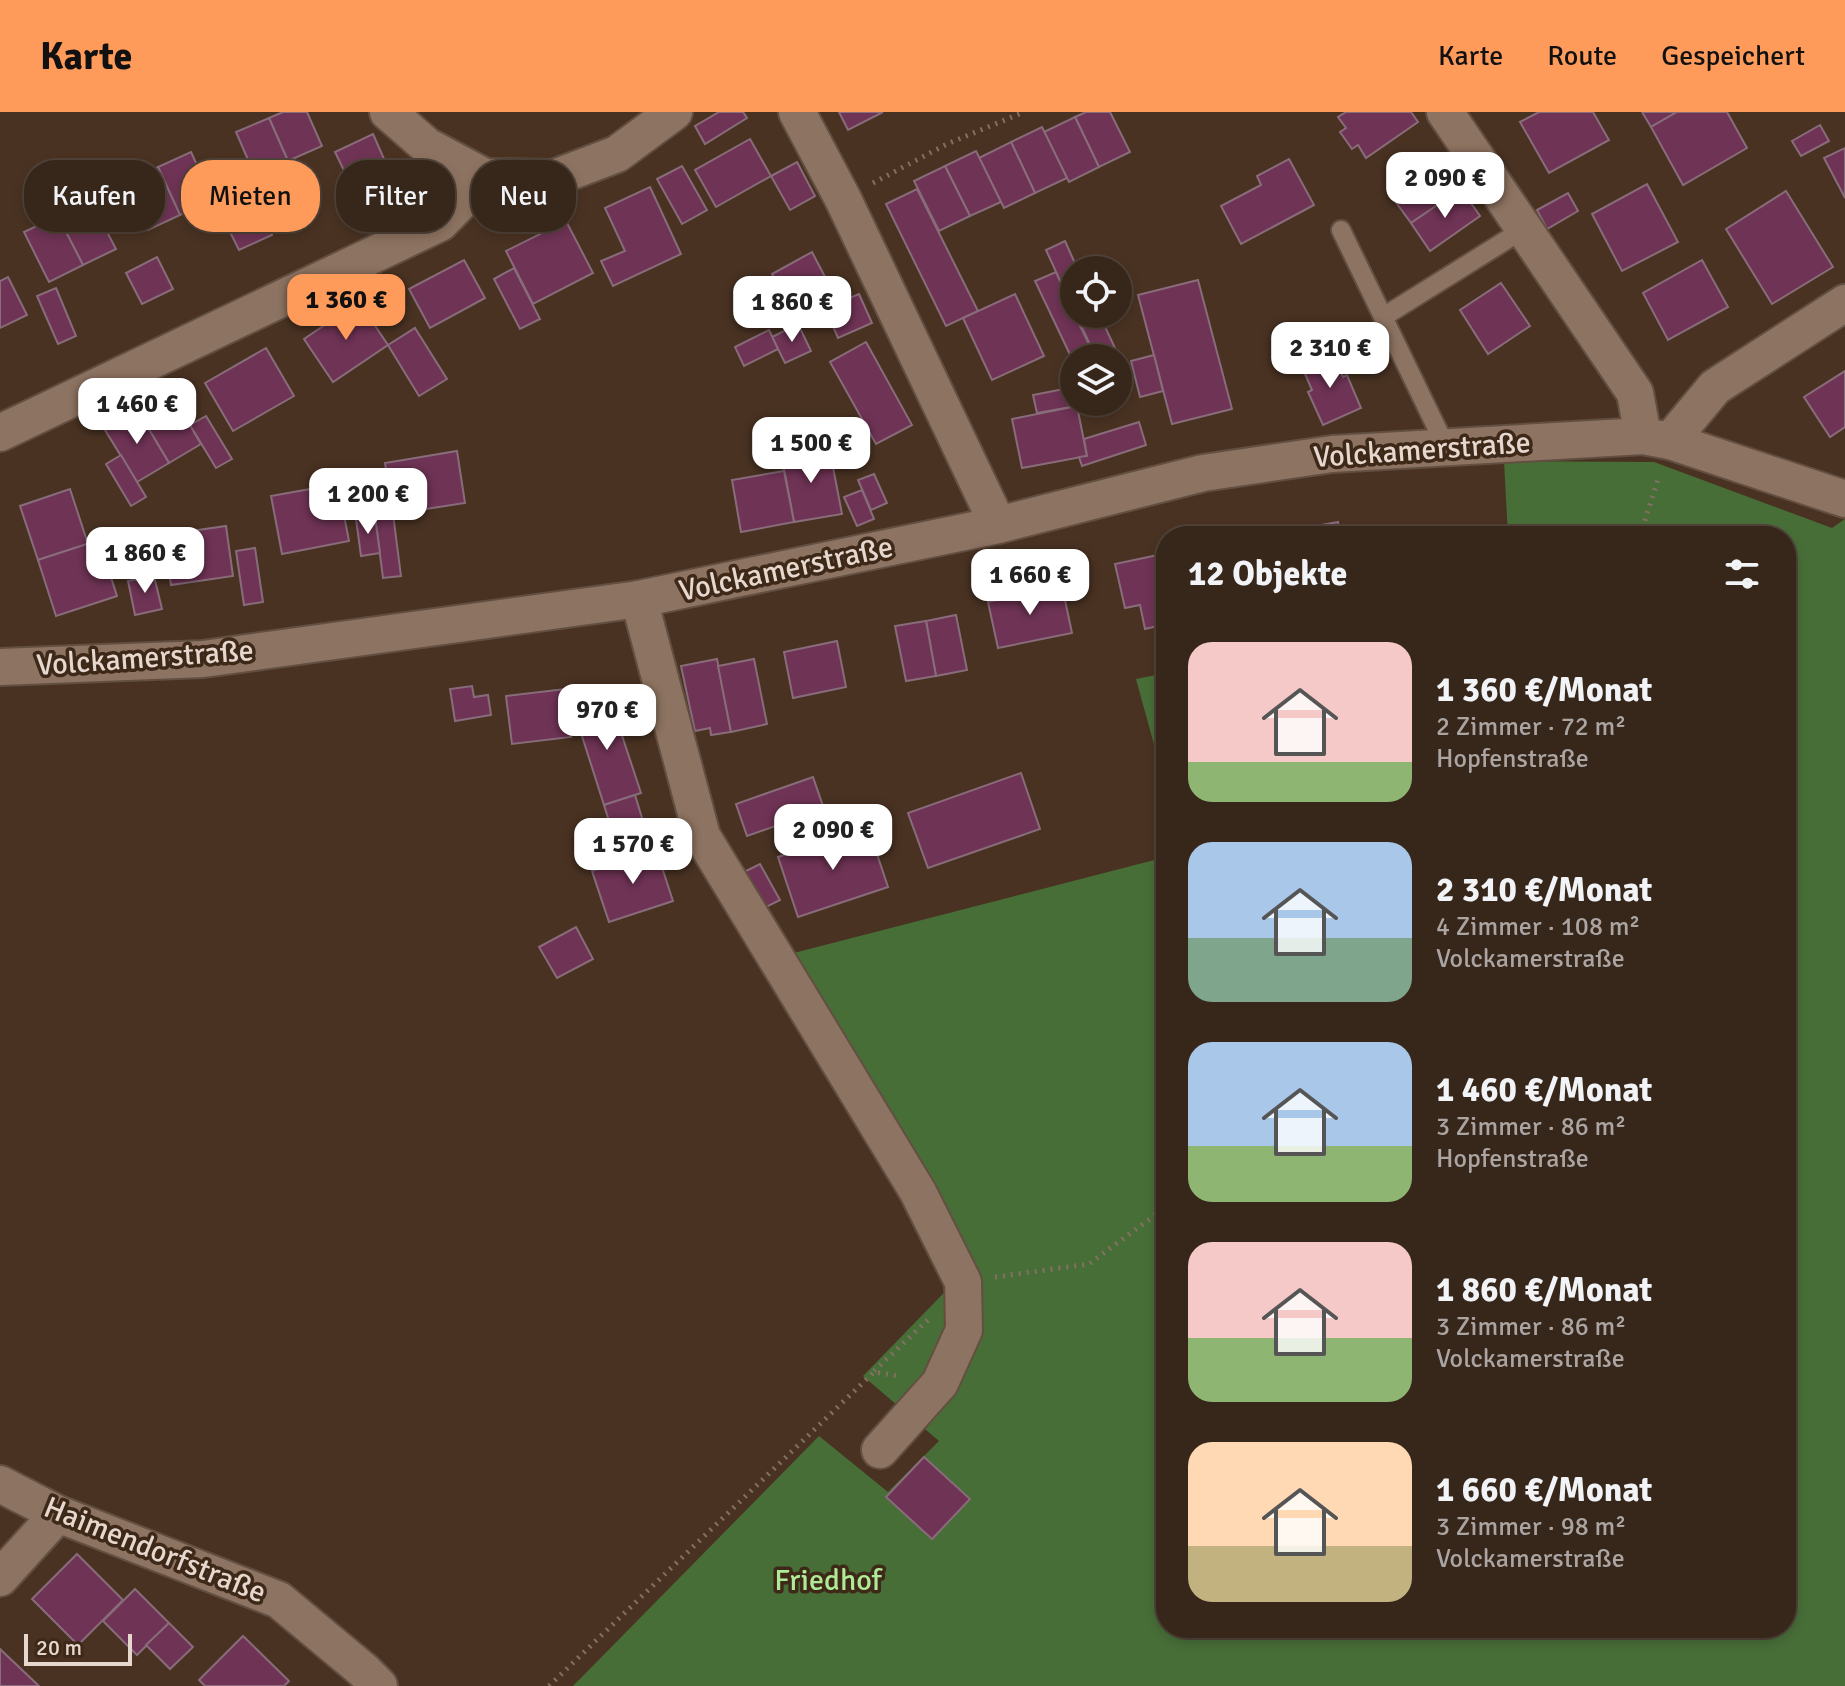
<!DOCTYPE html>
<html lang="de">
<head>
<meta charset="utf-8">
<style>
  body { margin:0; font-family:Signika,sans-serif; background:#3e2e23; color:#f1f3f6; height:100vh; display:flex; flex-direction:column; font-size:30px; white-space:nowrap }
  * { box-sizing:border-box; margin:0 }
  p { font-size:26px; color:#aaa5a2 }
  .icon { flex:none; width:44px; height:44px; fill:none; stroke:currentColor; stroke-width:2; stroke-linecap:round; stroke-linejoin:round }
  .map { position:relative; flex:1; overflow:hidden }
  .drawer { position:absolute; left:1156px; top:414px; width:640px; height:1112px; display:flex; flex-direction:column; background:#37261a; border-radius:32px; box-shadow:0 4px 12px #0003,0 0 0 2px #514339 }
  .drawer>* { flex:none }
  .top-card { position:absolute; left:24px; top:48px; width:760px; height:72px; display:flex; gap:16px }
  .buttons { position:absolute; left:1060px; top:144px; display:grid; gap:16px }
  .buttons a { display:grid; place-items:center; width:72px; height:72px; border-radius:50%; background:#37261a; box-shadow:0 4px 12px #0003,0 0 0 2px #514339; font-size:40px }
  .scale { position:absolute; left:24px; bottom:20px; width:108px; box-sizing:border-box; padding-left:8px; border:4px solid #e6d8ce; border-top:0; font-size:22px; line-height:28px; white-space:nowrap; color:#e6d8ce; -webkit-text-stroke:6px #3e2818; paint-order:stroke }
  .price { position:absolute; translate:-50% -68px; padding:0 18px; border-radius:16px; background:#fff; color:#222; font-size:26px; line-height:52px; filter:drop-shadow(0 2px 4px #0008) }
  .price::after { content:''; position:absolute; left:50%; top:48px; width:24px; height:18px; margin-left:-12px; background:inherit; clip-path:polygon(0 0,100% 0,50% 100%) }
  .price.current { background:#ff9b5a; color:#111 }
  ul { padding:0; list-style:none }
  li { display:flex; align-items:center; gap:24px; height:200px; padding:0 32px }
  li span { display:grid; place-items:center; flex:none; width:224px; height:160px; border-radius:24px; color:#555 }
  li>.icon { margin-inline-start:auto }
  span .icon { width:96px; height:96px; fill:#fffc; stroke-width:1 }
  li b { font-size:34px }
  h2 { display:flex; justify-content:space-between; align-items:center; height:96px; padding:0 32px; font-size:34px }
  .pill { padding:0 28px; border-radius:32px; background:#37261a; box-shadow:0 4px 12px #0003,0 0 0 2px #514339; font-size:28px; line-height:72px }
  .pill.current { background:#ff9b5a; color:#111 }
  header { display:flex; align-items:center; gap:48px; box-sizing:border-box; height:112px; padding:0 40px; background:#ff9b5a; color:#111 }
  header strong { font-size:38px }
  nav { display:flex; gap:44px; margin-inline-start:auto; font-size:28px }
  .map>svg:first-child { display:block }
  .green { fill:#486e38 }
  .building { fill:#6f3355; stroke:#886c7a; stroke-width:2 }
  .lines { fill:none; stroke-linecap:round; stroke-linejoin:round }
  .service-casing { stroke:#624f41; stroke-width:22 }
  .minor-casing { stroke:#624f41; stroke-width:40 }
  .path { stroke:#847062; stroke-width:5; stroke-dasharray:2 6; stroke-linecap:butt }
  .service { stroke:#8d7361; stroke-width:18 }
  .minor { stroke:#8d7361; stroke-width:36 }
  .labels { text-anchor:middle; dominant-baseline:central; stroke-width:7; stroke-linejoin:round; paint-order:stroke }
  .street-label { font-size:30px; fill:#e6d8ce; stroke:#3e2818 }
  .park-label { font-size:30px; fill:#afea97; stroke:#3e2818 }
</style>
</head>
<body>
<header>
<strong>Karte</strong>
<nav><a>Karte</a><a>Route</a><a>Gespeichert</a></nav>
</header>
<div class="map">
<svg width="1845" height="1574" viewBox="0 0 1845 1574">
  <rect width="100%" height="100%" fill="#493222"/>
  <g class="green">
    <path d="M1504,349L1654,350L1832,416L1845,407V1574H573L819,1324L888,1380L939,1329L863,1264L971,1153L786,843L1166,745V1516H1786V424H1508Z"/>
    <path d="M1166,561V676L1136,567Z"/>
  </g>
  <g class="building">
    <path d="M283,0H307L322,34L288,49L269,6Z"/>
    <path d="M719,0H743L747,6L705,32L695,14Z"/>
    <path d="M839,0H883L848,18Z"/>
    <path d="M1086,0H1110L1130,40L1099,55L1075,5Z"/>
    <path d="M1346,0H1411L1418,10L1366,46L1358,33L1352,37L1340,20L1346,16L1338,5Z"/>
    <path d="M1539,0H1593L1609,28L1549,61L1520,10Z"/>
    <path d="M1642,0H1677L1651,15Z"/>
    <path d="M1677,0H1727L1747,36L1683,73L1651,15Z"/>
    <path d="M1075,5L1099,55L1069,70L1044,20Z"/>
    <path d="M269,6L288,49L255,64L236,20Z"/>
    <path d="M1820,13L1829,29L1801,44L1792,29Z"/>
    <path d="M1042,15L1067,66L1035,81L1011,30Z"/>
    <path d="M373,22L388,56L351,73L335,40Z"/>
    <path d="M750,27L771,64L716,95L695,58Z"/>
    <path d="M1011,30L1035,81L1004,96L979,46Z"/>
    <path d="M1845,36V86L1824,46Z"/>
    <path d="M976,39L1001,90L970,104L945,54Z"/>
    <path d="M191,40L213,88L180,103L158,55Z"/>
    <path d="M1289,47L1314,93L1241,132L1221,94L1261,73L1257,64Z"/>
    <path d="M797,50L815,84L790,98L771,64Z"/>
    <path d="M1443,50L1461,77L1411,111L1392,85Z"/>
    <path d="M682,54L707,98L682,112L657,67Z"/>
    <path d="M945,54L970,104L939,119L914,69Z"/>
    <path d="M158,55L180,103L148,118L126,70Z"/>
    <path d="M1647,72L1678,130L1622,159L1592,102Z"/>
    <path d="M650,75L681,142L613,174L601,149L625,139L605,96Z"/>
    <path d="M66,76L75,94L90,87L116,137L83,153L48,85Z"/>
    <path d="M917,77L978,199L946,214L886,92Z"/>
    <path d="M1461,77L1480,104L1430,139L1411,111Z"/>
    <path d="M1786,79L1833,155L1772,192L1726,117Z"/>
    <path d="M1568,81L1578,99L1547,117L1537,98Z"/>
    <path d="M48,85L83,153L49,170L24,120L39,113L30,94Z"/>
    <path d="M258,94L272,123L239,138L225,110Z"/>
    <path d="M566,109L593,161L533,192L506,139Z"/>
    <path d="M1065,129L1078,158H1074V199L1046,138Z"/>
    <path d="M812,140L833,180L793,201L772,162Z"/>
    <path d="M157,145L173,177L142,192L126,161Z"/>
    <path d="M464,148L485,186L430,216L409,177Z"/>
    <path d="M1702,148L1728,195L1668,228L1643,181Z"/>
    <path d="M514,156L540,207L520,217L494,167Z"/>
    <path d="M1056,160L1074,202L1096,246H1074V251L1035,169Z"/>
    <path d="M8,165L27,203L0,216V169Z"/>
    <path d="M1198,168L1232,297L1172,312L1138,183Z"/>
    <path d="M1501,171L1530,214L1488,242L1460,198Z"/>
    <path d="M56,176L76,224L58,232L37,184Z"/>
    <path d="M859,182L872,211L838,226L825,196Z"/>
    <path d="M1015,182L1044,244L992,268L963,206Z"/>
    <path d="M359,190L388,233L333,270L304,227Z"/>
    <path d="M1076,202H1099L1123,253L1118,255V246H1096Z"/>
    <path d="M798,212L811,239L785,251L772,225Z"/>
    <path d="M415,216L447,267L419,284L388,233Z"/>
    <path d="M769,218L778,237L744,254L735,235Z"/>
    <path d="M866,230L912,313L876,332L830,250Z"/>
    <path d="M266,236L294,284L233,319L205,271Z"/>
    <path d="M1332,241L1343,265L1347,263L1361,296L1323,313L1308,280L1312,278L1302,255Z"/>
    <path d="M1154,243L1163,279L1140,285L1131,249Z"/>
    <path d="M1845,259V315L1830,325L1804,285Z"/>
    <path d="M1074,275V290H1077V294L1037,301L1033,283Z"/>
    <path d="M170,279L201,332L169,351L138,299Z"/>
    <path d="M1077,294L1087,344L1022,356L1012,307Z"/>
    <path d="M138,299L169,351L137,370L105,318Z"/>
    <path d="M206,304L232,347L216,356L190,313Z"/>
    <path d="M1139,310L1146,333L1082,354L1079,345L1087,344L1084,327Z"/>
    <path d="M822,334L825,351L832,350L842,402L794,410L781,341Z"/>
    <path d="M457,339L465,391L393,402L385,351Z"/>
    <path d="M121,343L146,385L131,394L106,352Z"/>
    <path d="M784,359L794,410L741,420L732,368Z"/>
    <path d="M874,362L887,391L871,398L858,368Z"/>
    <path d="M338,372L349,429L282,442L271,384Z"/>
    <path d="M70,377L88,432L38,448L20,394Z"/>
    <path d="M862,378L874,407L857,414L844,385Z"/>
    <path d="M393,402L401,464L383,466L375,405Z"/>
    <path d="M375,405L380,441L361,444L356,407Z"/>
    <path d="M1338,410L1340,424H1264Z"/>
    <path d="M226,414L233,464L171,473L163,423Z"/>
    <path d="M99,428L117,484L56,504L38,448Z"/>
    <path d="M255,436L263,490L244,493L236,439Z"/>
    <path d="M1158,443L1166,480V512L1145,517L1140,493L1125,496L1115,452Z"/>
    <path d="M154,464L162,497L135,503L128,469Z"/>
    <path d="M1062,474L1072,521L998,536L988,490Z"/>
    <path d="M956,503L967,558L936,564L926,509Z"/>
    <path d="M926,509L936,564L906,569L895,514Z"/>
    <path d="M837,529L846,575L793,586L784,540Z"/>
    <path d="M717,547L731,620L711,623L710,616L695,619L681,554Z"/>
    <path d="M754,547L767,612L731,620L718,554Z"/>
    <path d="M472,574L474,585L488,583L491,603L455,609L450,577Z"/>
    <path d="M565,577L571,625L512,632L506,584Z"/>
    <path d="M610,587L641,681L604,693L574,599Z"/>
    <path d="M1021,661L1040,717L928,756L908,701Z"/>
    <path d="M813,665L824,697L747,724L736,692Z"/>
    <path d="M635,683L650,732L619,741L604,693Z"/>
    <path d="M868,715L888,775L798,805L778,745Z"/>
    <path d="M656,737L673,789L609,810L592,759Z"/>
    <path d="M760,752L780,788L762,797L742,761Z"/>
    <path d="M576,815L593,847L557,866L539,835Z"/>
    <path d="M924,1345L970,1387L932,1427L886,1385Z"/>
    <path d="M77,1442L123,1488L78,1533L32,1487Z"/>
    <path d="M135,1477L169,1511L137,1543L103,1509Z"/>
    <path d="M169,1511L193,1535L170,1557L146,1533Z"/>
    <path d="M243,1524L289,1569L284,1574H205L199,1568Z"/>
    <path d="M0,1537L39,1574H0Z"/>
  </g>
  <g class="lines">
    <defs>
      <g id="service">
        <path d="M1341,118L1446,335"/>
        <path d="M1383,205L1524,117"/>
      </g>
      <g id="minor">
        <path d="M388,0L427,34L485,65L554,66L617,42L674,0"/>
        <path d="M797,0L843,87L998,413"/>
        <path d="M1445,0L1635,281L1643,324"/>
        <path d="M0,321L440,111L485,65"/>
        <path d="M1670,329L1715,275L1845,191"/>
        <path d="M639,487L702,724L918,1080L963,1170L964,1218L940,1271L880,1338"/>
        <path d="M0,555L203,547L639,487L998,413L1203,361L1332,342L1643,324L1670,329L1845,387"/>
        <path d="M0,1372L58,1402L279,1488L363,1558L379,1574"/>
        <path d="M0,1466L58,1402"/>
      </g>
    </defs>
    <use href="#service" class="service-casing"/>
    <use href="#minor" class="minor-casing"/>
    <g class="path">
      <path d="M873,71L947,32L1024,0"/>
      <path d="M1640,424L1659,364"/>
      <path d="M995,1165L1089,1152L1166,1095"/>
      <path d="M874,1259L928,1208"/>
      <path d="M549,1574L874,1260L899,1264"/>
    </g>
    <use href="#service" class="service"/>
    <use href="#minor" class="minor"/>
  </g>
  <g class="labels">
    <g class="street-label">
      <text transform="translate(1422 338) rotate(-4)">Volckamerstraße</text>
      <text transform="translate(786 457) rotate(-12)">Volckamerstraße</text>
      <text transform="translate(145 546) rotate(-4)">Volckamerstraße</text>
      <text transform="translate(155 1438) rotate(22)">Haimendorfstraße</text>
    </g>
    <g class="park-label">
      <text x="828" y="1468">Friedhof</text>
    </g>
  </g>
</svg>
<div class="buttons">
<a><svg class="icon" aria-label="locate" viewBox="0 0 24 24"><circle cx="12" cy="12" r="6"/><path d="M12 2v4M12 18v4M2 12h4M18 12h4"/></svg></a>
<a><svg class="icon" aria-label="layers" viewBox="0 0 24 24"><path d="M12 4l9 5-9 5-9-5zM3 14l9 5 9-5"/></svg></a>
</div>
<div class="scale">20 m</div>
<b class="price" style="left:1445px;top:108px">2 090 €</b>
<b class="price current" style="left:346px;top:230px">1 360 €</b>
<b class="price" style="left:792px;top:232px">1 860 €</b>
<b class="price" style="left:1330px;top:278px">2 310 €</b>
<b class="price" style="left:137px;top:334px">1 460 €</b>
<b class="price" style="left:811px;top:373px">1 500 €</b>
<b class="price" style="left:368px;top:424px">1 200 €</b>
<b class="price" style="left:145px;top:483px">1 860 €</b>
<b class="price" style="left:1030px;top:505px">1 660 €</b>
<b class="price" style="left:607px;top:640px">970 €</b>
<b class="price" style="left:833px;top:760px">2 090 €</b>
<b class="price" style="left:633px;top:774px">1 570 €</b>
<div class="top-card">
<a class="pill">Kaufen</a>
<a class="pill current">Mieten</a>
<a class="pill">Filter</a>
<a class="pill">Neu</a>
</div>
<section class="drawer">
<h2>12 Objekte<svg class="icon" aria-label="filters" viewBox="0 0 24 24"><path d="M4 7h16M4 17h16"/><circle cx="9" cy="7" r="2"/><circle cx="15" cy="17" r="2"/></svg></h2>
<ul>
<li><span style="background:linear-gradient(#f6c9c9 75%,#8fb573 0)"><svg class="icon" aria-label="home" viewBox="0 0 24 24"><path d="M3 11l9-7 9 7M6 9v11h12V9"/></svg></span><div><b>1 360 €/Monat</b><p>2 Zimmer · 72 m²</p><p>Hopfenstraße</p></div></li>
<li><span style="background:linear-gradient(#a9c7e8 60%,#7fa58c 0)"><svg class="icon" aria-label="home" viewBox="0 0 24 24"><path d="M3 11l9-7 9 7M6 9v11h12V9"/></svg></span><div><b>2 310 €/Monat</b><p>4 Zimmer · 108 m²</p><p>Volckamerstraße</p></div></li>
<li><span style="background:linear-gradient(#a9c7e8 65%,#8fb573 0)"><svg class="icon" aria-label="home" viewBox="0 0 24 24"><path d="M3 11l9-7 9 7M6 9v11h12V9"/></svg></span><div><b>1 460 €/Monat</b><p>3 Zimmer · 86 m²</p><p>Hopfenstraße</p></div></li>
<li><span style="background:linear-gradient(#f6c9c9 60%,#8fb573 0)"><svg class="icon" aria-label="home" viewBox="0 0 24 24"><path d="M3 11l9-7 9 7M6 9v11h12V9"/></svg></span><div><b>1 860 €/Monat</b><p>3 Zimmer · 86 m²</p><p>Volckamerstraße</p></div></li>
<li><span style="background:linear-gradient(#ffd9b3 65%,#c2b280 0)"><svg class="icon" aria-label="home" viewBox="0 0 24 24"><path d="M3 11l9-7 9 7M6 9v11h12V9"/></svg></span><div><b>1 660 €/Monat</b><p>3 Zimmer · 98 m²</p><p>Volckamerstraße</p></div></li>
</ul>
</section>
</div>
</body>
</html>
